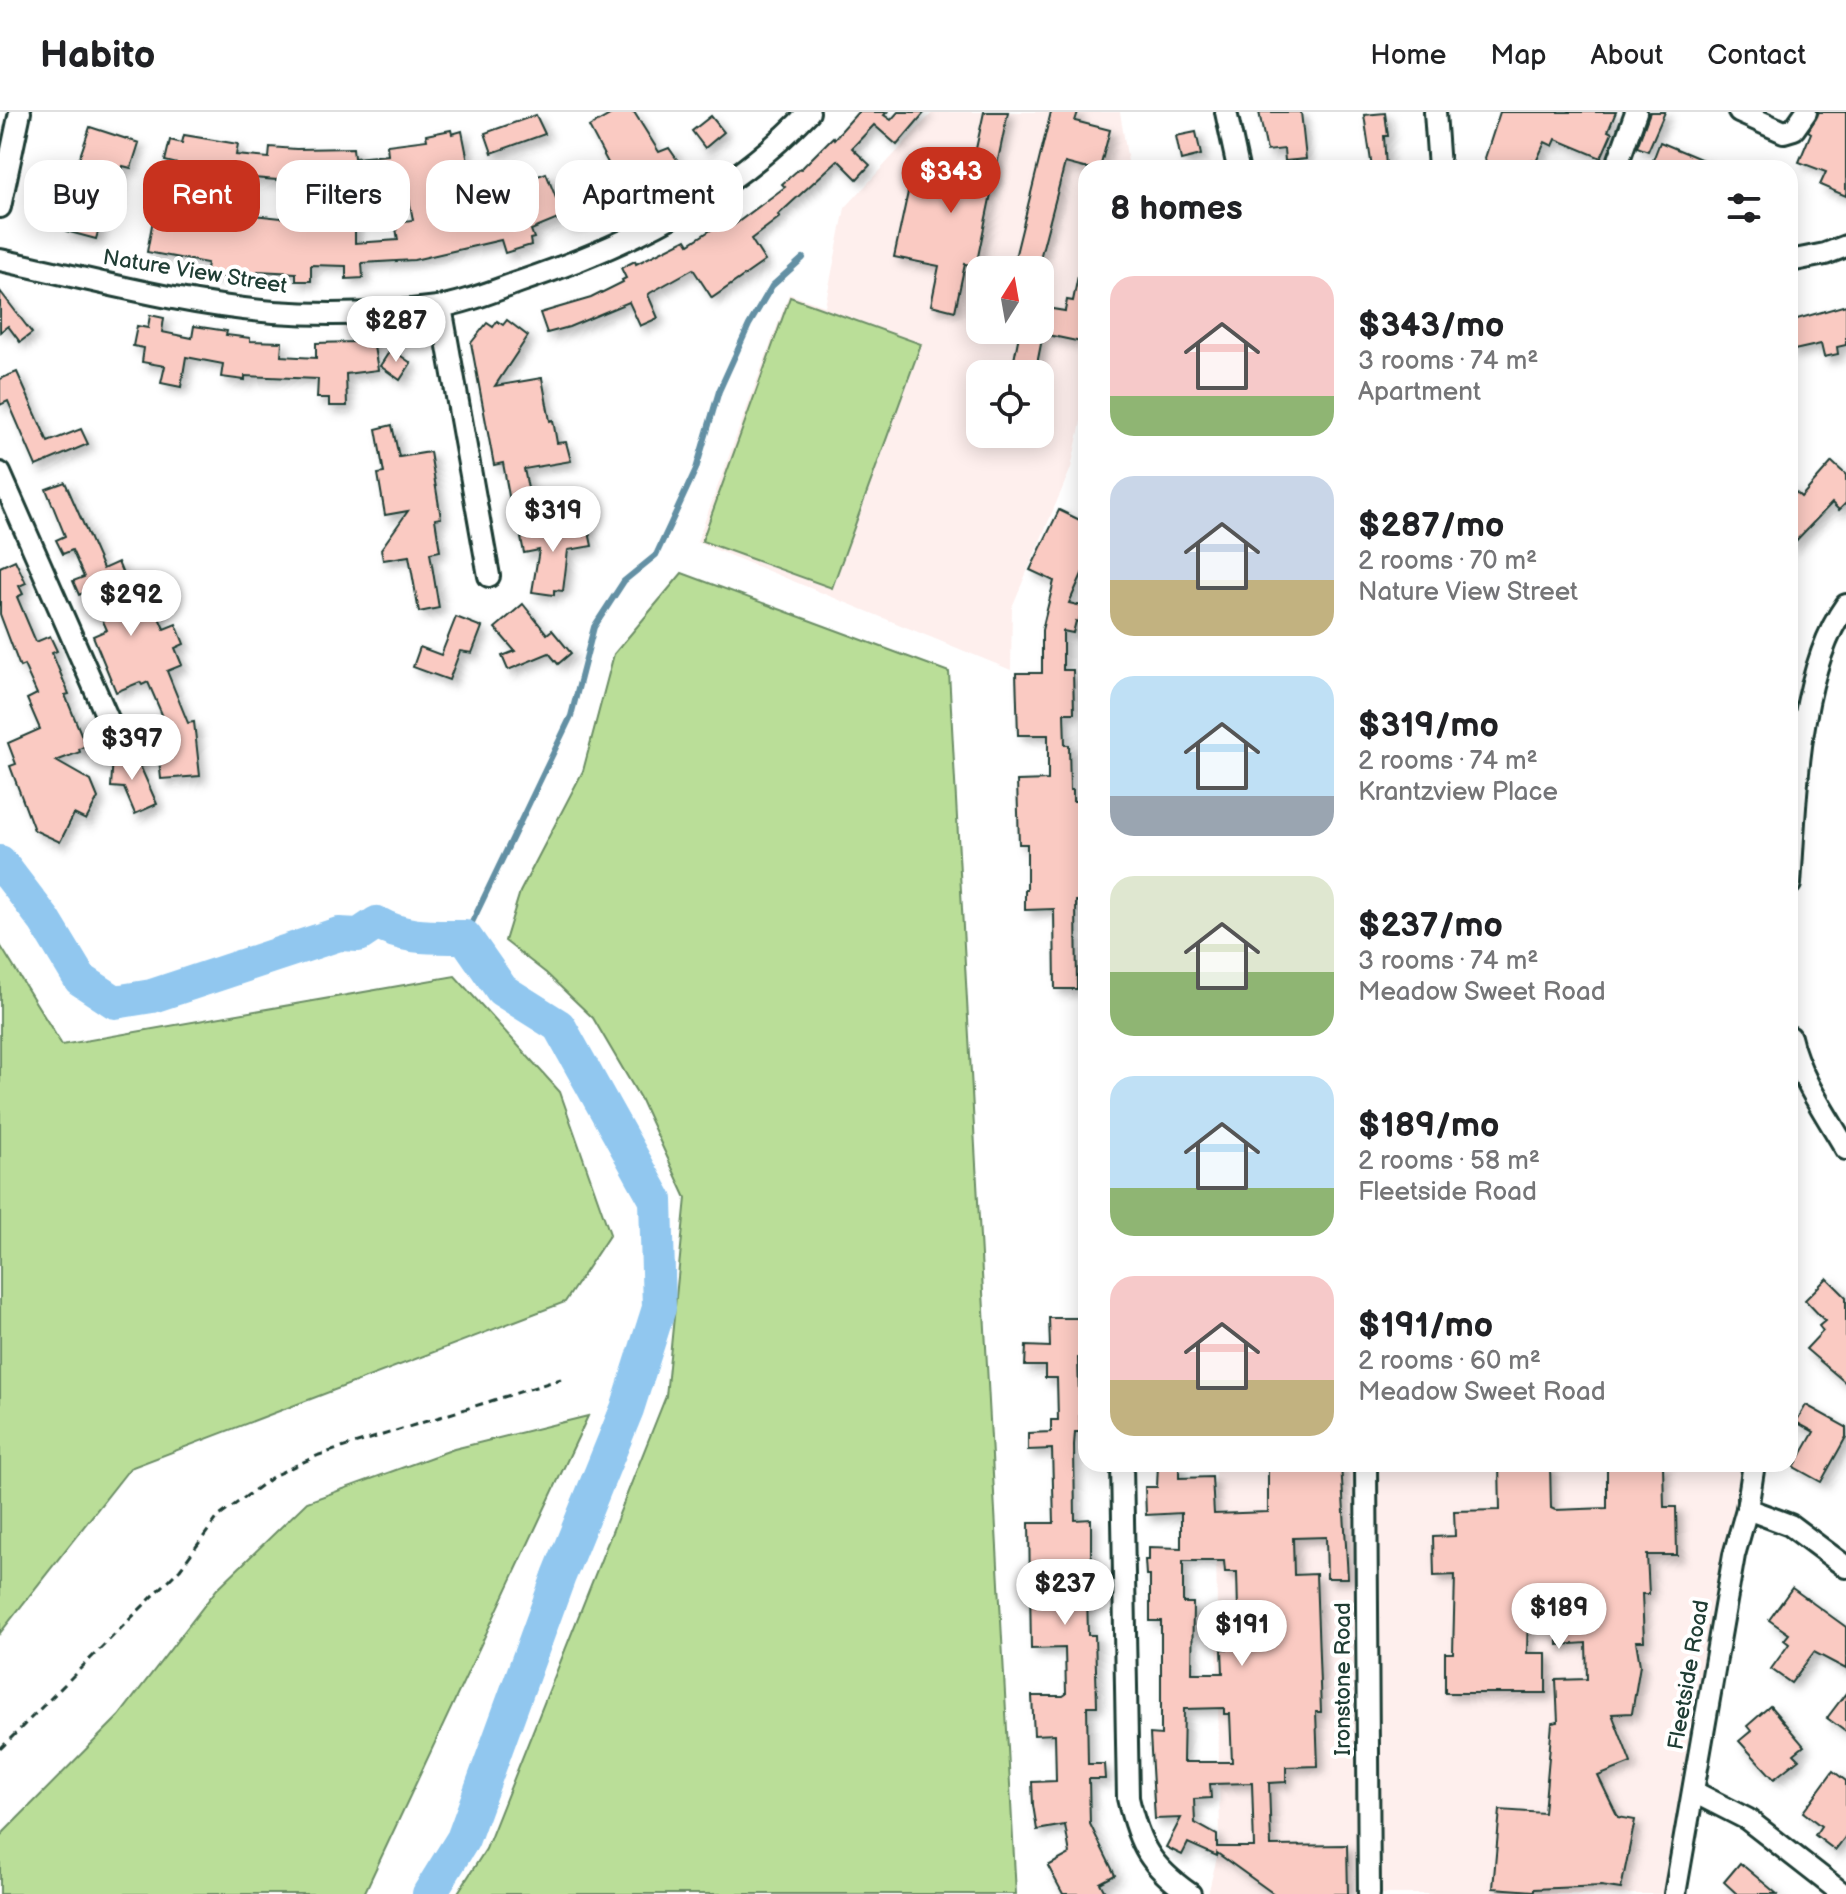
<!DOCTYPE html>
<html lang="en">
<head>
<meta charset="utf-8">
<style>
  body { margin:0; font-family:"Balsamiq Sans",sans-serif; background:#f2f2f2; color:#202124; height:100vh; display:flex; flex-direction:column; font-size:30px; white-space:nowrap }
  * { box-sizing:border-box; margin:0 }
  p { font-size:26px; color:#757577 }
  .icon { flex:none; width:44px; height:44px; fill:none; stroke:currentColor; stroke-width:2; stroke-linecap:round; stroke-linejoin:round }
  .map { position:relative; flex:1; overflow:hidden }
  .drawer { position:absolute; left:1078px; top:48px; width:720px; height:1312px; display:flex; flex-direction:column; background:#fff; border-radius:24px; box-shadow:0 4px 20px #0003 }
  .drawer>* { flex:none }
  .guide { position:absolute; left:24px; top:48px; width:760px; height:72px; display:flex; gap:16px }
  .needle { width:52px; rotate:11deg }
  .tools { position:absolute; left:966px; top:144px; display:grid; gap:16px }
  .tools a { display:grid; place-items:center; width:88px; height:88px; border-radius:16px; background:#fff; box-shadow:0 4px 20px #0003; font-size:40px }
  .price { position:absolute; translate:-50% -68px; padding:0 18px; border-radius:28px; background:#fff; color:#222; font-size:26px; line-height:52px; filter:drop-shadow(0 2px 4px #0008) }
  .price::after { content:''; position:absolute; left:50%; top:48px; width:24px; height:18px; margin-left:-12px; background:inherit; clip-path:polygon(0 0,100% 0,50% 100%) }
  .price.active { background:#c8321e; color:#fff }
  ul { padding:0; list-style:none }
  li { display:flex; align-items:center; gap:24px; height:200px; padding:0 32px }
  li span { display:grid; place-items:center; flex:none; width:224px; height:160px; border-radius:24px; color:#555 }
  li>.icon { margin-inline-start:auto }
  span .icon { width:96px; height:96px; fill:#fffc; stroke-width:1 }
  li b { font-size:34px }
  h2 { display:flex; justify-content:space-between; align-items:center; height:96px; padding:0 32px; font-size:34px }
  .pill { padding:0 28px; border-radius:24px; background:#fff; box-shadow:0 4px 20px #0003; font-size:28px; line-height:72px }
  .pill.active { background:#c8321e; color:#fff }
  header { display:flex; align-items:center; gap:48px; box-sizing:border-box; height:112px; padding:0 40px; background:#fff; border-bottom:2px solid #e0e0e0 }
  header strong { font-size:38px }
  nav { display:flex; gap:44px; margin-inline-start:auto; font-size:28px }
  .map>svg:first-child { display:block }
  .built { fill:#feefed; fill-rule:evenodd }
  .green { fill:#bade98; stroke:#6c8e66; stroke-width:2 }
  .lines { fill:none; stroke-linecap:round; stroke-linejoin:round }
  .stream { stroke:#6390a4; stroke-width:6 }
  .river { stroke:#91c7ef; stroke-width:34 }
  .building { fill:#facac2; stroke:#1f3d34; stroke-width:2; fill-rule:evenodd; filter:url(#shadow) }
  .minor-casing { stroke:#1f3d34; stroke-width:26 }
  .path { stroke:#1f3d34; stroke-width:3; stroke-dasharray:8 6; stroke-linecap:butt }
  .minor { stroke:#fff; stroke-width:20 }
  .labels { text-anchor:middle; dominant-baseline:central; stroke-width:8; stroke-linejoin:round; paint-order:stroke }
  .street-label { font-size:22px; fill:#1f3d34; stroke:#fff }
</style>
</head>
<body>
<header>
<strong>Habito</strong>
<nav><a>Home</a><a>Map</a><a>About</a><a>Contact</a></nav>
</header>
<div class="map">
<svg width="1846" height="1782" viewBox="0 0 1846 1782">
  <defs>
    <filter id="shadow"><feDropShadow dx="5.5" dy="5.5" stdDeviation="4" flood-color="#0004"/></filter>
  </defs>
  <rect width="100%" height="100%" fill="#fff"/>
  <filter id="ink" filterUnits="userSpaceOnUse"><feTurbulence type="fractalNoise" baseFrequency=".0125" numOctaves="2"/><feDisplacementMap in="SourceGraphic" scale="16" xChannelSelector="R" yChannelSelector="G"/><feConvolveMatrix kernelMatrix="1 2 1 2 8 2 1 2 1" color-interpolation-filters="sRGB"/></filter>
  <g filter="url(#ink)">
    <g class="built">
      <path d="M933,0H1120L1129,56H1086V301L1081,310L1071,356L1012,495L1011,558L697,430L789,182L825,194L845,96ZM980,158H1040V218H980ZM980,262H1040V322H980Z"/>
      <path d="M1215,1352H1755L1676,1782H1208L1220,1733Z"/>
    </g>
    <g class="green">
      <path d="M790,185L921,232L832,476L702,429Z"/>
      <path d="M682,461L949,560L1016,1782H457L486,1737L666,1284L686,1086L640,986L593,906L546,861L505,829L520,780L583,659L614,542Z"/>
      <path d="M0,833L62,933L455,864L560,980L610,1122L565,1190L130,1356L0,1521Z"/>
      <path d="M588,1304L364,1782H0V1724L119,1604L217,1477L307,1390L454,1337Z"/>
    </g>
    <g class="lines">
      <path class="stream" d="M465,825L571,604L594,515L624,469L656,443L696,357L719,279L749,213L772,174L803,146"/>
      <path class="river" d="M0,750L45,809L80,867L115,890L152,884L339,822L359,823L377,811C405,827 433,825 465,825L502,878L559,914L656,1088L659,1196L627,1297L559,1464L463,1727L429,1782"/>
    </g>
    <g class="building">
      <path d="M615,0H634L659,40L669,36L680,52L671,58L676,67L661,76L656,68L614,90L605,72L616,66L589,15Z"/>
      <path d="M858,0H887L884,3L891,8L898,0H925L897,33L874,13L852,36L870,53L857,67L838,48L778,103L780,105L751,127L765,149L712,186L693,157L650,181L648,183L658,206L640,214L629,190L569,215L547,221L540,201L591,186L623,170L622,168L626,166L621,156L635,149L636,152L686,127L689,132L717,114L714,109L726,101L734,113L785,75L782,72L800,56L801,57L833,25L834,27Z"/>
      <path d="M984,0H1008L976,154L965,152L955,199L931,193L939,154L894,145L913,57L969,69Z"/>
      <path d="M1051,0H1078L1075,9L1110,18L1100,56H1084L1065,51L1037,158H1012Z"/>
      <path d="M1259,0H1301L1306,47L1285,49L1284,37L1267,39Z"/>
      <path d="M1500,0H1616L1608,19L1612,21L1601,46L1556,27L1553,34L1545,30L1536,50L1531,48L1528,56H1487L1485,46Z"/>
      <path d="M1650,0H1665L1648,39L1637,35Z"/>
      <path d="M1819,0H1846V84L1820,73L1826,60L1799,50L1811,21L1808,19Z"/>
      <path d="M1385,1L1388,24H1384L1386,56H1372L1364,3Z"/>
      <path d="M536,3L545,22L492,41L485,21Z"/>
      <path d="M711,4L724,20L705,36L692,19Z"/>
      <path d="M90,15L139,31L131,56L123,54L114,90L107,88L96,127L66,119L79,69L68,66L73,49L78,50Z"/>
      <path d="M451,18L452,22L462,19L468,49L466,50L482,109L514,100L505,76L546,61L556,86L571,79L583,107L568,113L565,104L531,118L534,126L530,127L531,133L505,141L501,128L414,148L362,151L363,166L346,167V154L311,153V169H296V161L258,159L257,168L218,165L205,163L207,151L147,140L157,86L191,93L198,57L165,49L170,28L182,31L184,23L238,32L236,43L269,46L270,35L296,37L353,36L354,46L388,43L387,33L427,28L426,23ZM404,61L413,108L395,110L398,128L355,131V106L310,105L312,68L368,66ZM241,65L289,69L288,95L281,106L235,101Z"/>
      <path d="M1196,20L1201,43L1181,48L1176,24Z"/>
      <path d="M1660,30L1722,56H1650Z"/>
      <path d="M1079,159H1086V231L1043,222L1035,262L1012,258L1020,218H1040V195L1065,199L1067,188L1073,189Z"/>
      <path d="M0,179L32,221L20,230L8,214L0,220Z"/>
      <path d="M1846,193V233L1837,235L1838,242L1824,245L1821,232L1790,239V209Z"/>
      <path d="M150,203L164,206L162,220L192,226L194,214L227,219L226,223L250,226V229L282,230L281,244L316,246V231L354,230V226L372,223L378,258L346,262L347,294H329V286H317L318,267L245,264V268L221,265L223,252L186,245L181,275L161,271L165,254L142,250L144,236L133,234L137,214L148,216Z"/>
      <path d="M507,208L528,224L495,274L542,266L550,309L553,308L557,331L566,330L571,349L524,357L531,391L511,395L503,351L494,353L471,231L487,211L493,215L497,209L503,213Z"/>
      <path d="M391,237L411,251L400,268L380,254Z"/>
      <path d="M17,260L48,330L81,317L88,332L36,354L8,289L0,293V267Z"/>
      <path d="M392,313L399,345L430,340L441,406L435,407L440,439L430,441L439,496L419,500L409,444L383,448L381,437L408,399L385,403L378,362L384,361L376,317Z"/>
      <path d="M1832,350L1846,363V391L1839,398L1832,391L1790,435V375L1801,385Z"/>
      <path d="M65,370L103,457L118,450L131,482L146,476L164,517L176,512L184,532L175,536L182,553L167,559L188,611L194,610L200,664L161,667L158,637H163L161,622L170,621L148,570L142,573L140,570L116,580L93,524L107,518L89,478L79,483L73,469L84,465L72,438L63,442L56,428L65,424L46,377Z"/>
      <path d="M1059,398L1086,411V453L1069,491L1082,494L1079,510L1076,509L1073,521L1063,519V558H1073L1074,601H1064L1065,633H1069L1070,678H1073V689H1086V789H1076L1077,877H1055L1054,797L1025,798V778H1027V732H1019L1017,669L1048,668V623H1018L1016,561H1042V518L1054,469L1030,458Z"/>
      <path d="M550,408L552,421L588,415L592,434L568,438L563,479L554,478V483L532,480L539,438L524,441L521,426L532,424L530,412Z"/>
      <path d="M15,448L26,471L19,474L23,482L17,485L36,530L50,524L57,539L52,541L69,582L65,583L86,634L79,637L80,640L56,649L91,669L98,686L86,708L74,702L60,730L34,718L10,654L16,652L8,631L40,617L27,587L37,582L24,553L20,555L0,502V455Z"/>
      <path d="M523,492L547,522L552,518L571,541L558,552L549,541L508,558L502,544L515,539L495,516Z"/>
      <path d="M456,505L482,515L472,541L460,539L449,568L413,555L420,535L441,543Z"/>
      <path d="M134,640L157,692L135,702L124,676L111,675L113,644H125Z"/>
      <path d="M1827,1166L1846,1185V1271L1806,1237L1823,1219L1819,1214L1825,1209L1805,1188Z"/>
      <path d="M1049,1206H1082V1246H1078L1080,1320H1075L1074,1333L1075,1408L1091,1407V1452H1081L1082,1481H1087L1088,1523H1095L1097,1594H1087L1088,1652H1104L1105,1667H1089L1090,1712L1115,1763L1100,1771L1106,1782H1063L1048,1754L1070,1742L1065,1713L1037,1718L1033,1693L1032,1670L1056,1669L1055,1622L1034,1623L1032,1584H1063L1066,1582L1065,1536L1031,1537L1029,1411H1054L1052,1337L1028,1338V1321L1051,1320V1308H1058L1057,1266H1045V1254H1025L1026,1234L1050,1235Z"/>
      <path d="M1806,1293L1846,1315V1325L1821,1370L1794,1355L1814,1320L1796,1310Z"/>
      <path d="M1158,1352H1179V1366L1212,1365L1214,1402L1268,1400V1352H1341L1348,1466H1327L1326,1425L1293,1426L1294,1463L1316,1462L1321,1600H1316L1318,1654L1286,1655V1670L1269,1671L1271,1734L1347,1733L1348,1782H1274L1217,1741V1744L1188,1731L1182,1743L1166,1735L1181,1706L1155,1707L1150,1622L1161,1623V1509H1150V1463H1146L1145,1448H1149V1435L1181,1436V1401L1146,1403L1145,1375H1157ZM1183,1449H1224L1225,1460H1237L1239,1537H1222L1223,1561H1192L1193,1491H1183ZM1224,1596V1602H1230L1232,1650H1183L1184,1597ZM1252,1671L1254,1735H1217V1723L1195,1711L1194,1687L1211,1686L1210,1672Z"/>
      <path d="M1499,1352H1550L1551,1396L1555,1398L1607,1396V1352H1663L1664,1395H1676L1677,1443H1647L1649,1482H1642L1644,1529H1636L1640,1553L1632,1601L1612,1602L1631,1651L1598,1664L1618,1705L1635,1708L1621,1777L1601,1774L1534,1777V1779L1493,1776L1500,1698L1544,1701L1552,1611L1558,1610L1556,1568L1587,1567L1586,1531L1558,1533L1557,1501L1528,1500L1527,1541H1546V1581H1445V1541H1453L1455,1463L1434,1464L1433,1425L1455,1424L1454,1399L1500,1398Z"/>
      <path d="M1792,1476L1846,1515V1557L1814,1540L1791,1571L1771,1557L1789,1532L1784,1528L1789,1522L1769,1508Z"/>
      <path d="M1846,1581V1620L1827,1606Z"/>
      <path d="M1770,1594L1804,1634L1794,1642L1799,1647L1774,1667L1739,1629L1751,1619L1747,1614Z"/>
      <path d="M1833,1659L1846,1669V1724L1835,1738L1815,1723L1821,1714L1803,1700Z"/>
      <path d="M1740,1751L1777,1782H1737L1724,1770Z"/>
    </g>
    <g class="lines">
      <defs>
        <g id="minor">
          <path d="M1226,0L1238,56"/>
          <path d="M1435,0L1439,56"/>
          <path d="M1739,0L1784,20L1794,17L1806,0"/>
          <path d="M1616,56L1636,0"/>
          <path d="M0,95L20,0"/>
          <path d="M0,148C90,167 182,193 274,200C328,204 385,202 438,195C465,191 493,179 519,170C629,133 728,85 809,0"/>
          <path d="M1790,149L1825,142L1846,134"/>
          <path d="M441,195L489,464"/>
          <path d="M0,361L112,616"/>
          <path d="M1790,772C1796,690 1797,561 1846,493"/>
          <path d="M1790,925C1799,965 1826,1002 1846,1037"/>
          <path d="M1122,1352L1128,1686C1139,1733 1150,1754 1190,1782"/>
          <path d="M1366,1352L1369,1782"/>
          <path d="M1747,1397L1790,1413L1846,1455"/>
          <path d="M1694,1680L1747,1707L1843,1782"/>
          <path d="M1675,1782L1734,1443L1747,1397L1754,1352"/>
        </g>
      </defs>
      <use href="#minor" class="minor-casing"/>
      <path class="path" d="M0,1637L180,1457L218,1405L275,1363L319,1343L561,1267"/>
      <use href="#minor" class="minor"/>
    </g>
  </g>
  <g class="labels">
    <g class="street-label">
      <text transform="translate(195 160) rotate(9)">Nature View Street</text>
      <text transform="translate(1689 1563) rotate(-80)">Fleetside Road</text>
      <text transform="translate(1343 1567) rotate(-90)">Ironstone Road</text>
    </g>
  </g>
</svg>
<div class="tools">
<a><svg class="needle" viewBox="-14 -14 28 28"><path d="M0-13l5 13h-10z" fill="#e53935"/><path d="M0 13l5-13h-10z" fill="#757577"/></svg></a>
<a><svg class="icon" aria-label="locate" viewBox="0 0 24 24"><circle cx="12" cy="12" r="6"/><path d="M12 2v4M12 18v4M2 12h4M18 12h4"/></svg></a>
</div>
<b class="price active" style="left:951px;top:103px">$343</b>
<b class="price" style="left:396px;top:252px">$287</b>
<b class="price" style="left:553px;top:442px">$319</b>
<b class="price" style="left:131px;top:526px">$292</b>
<b class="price" style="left:132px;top:670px">$397</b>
<b class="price" style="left:1065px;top:1515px">$237</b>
<b class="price" style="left:1559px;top:1539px">$189</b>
<b class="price" style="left:1242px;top:1556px">$191</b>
<div class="guide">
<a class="pill">Buy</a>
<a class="pill active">Rent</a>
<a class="pill">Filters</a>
<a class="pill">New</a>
<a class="pill">Apartment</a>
</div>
<section class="drawer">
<h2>8 homes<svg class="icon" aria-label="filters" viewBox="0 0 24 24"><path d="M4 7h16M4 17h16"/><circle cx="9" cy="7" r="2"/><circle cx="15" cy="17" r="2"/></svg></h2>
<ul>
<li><span style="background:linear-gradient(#f6c9c9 75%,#8fb573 0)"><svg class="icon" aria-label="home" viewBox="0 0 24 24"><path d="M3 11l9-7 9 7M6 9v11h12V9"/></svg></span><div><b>$343/mo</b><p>3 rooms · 74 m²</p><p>Apartment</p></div></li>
<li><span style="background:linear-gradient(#c9d6e8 65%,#c2b280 0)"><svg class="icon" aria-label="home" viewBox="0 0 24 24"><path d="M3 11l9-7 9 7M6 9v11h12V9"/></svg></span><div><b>$287/mo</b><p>2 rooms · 70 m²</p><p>Nature View Street</p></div></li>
<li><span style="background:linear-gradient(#bfe0f5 75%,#9aa5b1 0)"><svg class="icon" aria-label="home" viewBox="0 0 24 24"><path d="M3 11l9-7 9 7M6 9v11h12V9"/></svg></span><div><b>$319/mo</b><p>2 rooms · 74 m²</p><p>Krantzview Place</p></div></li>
<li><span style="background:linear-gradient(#dfe7d0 60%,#8fb573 0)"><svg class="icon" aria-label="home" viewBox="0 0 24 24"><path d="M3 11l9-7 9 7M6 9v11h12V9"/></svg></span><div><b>$237/mo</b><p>3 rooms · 74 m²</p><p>Meadow Sweet Road</p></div></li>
<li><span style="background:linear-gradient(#bfe0f5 70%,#8fb573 0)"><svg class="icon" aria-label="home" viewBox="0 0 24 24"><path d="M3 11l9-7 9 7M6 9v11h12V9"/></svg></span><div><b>$189/mo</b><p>2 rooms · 58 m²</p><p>Fleetside Road</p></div></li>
<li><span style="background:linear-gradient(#f6c9c9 65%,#c2b280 0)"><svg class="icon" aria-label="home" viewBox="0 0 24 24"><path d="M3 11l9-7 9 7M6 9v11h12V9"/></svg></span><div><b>$191/mo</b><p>2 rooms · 60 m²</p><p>Meadow Sweet Road</p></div></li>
</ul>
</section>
</div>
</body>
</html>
